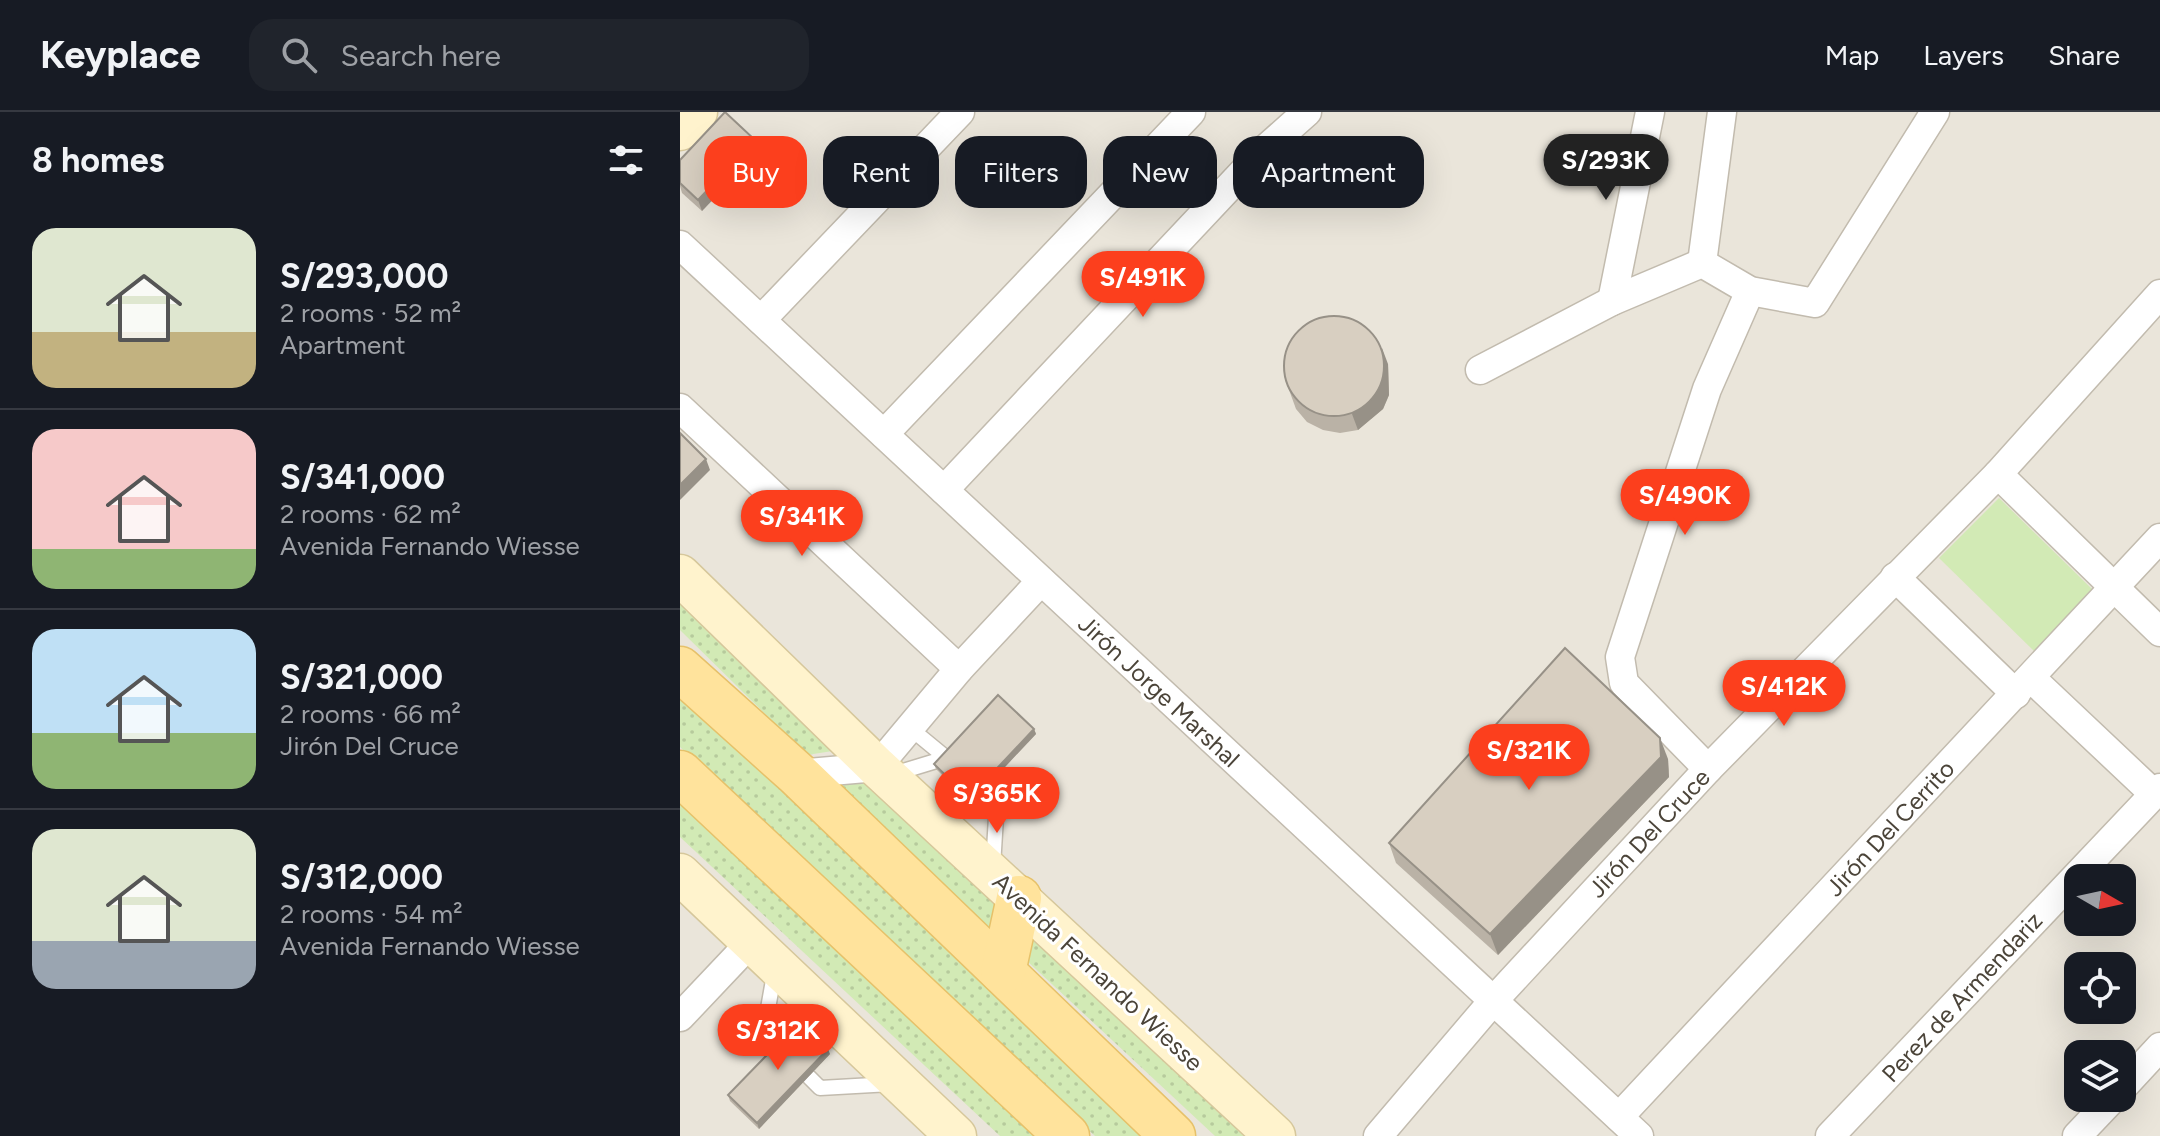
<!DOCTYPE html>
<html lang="en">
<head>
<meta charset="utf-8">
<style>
  body { margin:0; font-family:Figtree,sans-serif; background:#20242c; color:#f1f3f6; height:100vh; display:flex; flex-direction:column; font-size:30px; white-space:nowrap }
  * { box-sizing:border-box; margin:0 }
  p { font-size:26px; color:#9ea1a6 }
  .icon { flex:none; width:44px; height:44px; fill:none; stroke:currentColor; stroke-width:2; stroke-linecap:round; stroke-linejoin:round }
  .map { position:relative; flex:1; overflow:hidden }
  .panel { display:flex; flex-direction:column; background:#171b24; width:680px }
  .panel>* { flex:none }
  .hud { position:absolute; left:24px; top:24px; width:760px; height:72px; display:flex; gap:16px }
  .needle { width:52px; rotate:99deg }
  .controls { position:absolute; left:1384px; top:752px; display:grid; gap:16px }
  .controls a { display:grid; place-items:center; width:72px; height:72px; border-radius:16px; background:#171b24; box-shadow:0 8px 32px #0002; font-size:40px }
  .price { position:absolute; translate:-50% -68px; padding:0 18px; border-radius:28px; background:#fc3f1d; color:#fff; font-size:26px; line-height:52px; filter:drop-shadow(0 2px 4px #0008) }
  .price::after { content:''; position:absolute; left:50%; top:48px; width:24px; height:18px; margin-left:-12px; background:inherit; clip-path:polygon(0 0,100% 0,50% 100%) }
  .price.on { background:#222; color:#fff }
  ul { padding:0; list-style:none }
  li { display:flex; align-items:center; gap:24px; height:200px; padding:0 32px }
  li+li { border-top:2px solid #363941 }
  li span { display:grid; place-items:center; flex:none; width:224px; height:160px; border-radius:24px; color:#555 }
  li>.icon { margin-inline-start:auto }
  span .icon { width:96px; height:96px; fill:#fffc; stroke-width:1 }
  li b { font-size:34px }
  h2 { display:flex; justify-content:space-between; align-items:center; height:96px; padding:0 32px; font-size:34px }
  .tag { padding:0 28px; border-radius:24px; background:#171b24; box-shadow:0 8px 32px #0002; font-size:28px; line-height:72px }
  .tag.on { background:#fc3f1d; color:#fff }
  header { display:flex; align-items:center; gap:48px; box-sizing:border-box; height:112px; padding:0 40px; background:#171b24; border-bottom:2px solid #363941 }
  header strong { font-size:38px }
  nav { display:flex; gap:44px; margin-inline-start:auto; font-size:28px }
  .search { width:560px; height:72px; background:#20242c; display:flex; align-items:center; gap:20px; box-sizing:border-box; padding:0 28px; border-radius:24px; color:#9ea1a6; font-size:30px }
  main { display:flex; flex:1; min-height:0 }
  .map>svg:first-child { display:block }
  .residential { fill:#eae5da; fill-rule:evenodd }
  .grass { fill:url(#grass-dots) }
  .green { fill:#d2eab5 }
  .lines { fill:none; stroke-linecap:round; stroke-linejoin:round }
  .service-casing { stroke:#c2bbae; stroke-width:17 }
  .minor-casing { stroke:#c2bbae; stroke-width:31 }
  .secondary-casing { stroke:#d6c79b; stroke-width:43 }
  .primary-casing { stroke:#e6c16a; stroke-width:47 }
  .service { stroke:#fff; stroke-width:14 }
  .minor { stroke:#fff; stroke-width:28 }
  .secondary { stroke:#fff3cd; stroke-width:40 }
  .primary { stroke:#ffe39c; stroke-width:44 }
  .wall { fill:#bab2a6 }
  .shaded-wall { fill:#979187 }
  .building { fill:#d8cfc1; stroke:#979187; stroke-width:2 }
  .labels { text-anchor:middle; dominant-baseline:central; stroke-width:6; stroke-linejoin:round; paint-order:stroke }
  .street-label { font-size:24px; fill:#4b4439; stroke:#fff }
</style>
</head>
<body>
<header>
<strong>Keyplace</strong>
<div class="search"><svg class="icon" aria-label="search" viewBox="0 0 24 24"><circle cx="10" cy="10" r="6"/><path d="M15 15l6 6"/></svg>Search here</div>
<nav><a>Map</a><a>Layers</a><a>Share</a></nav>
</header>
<main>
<section class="panel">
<h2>8 homes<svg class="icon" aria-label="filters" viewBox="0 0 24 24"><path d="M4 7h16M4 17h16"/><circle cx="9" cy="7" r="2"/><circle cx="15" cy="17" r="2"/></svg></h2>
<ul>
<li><span style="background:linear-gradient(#dfe7d0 65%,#c2b280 0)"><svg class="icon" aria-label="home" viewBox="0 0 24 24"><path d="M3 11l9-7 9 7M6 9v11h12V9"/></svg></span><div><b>S/293,000</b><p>2 rooms · 52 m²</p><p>Apartment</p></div></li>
<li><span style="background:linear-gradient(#f6c9c9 75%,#8fb573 0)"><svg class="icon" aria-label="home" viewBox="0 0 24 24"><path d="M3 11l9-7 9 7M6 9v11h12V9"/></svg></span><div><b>S/341,000</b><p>2 rooms · 62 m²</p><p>Avenida Fernando Wiesse</p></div></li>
<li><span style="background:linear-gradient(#bfe0f5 65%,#8fb573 0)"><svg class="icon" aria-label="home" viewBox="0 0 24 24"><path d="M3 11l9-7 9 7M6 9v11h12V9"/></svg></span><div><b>S/321,000</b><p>2 rooms · 66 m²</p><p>Jirón Del Cruce</p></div></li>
<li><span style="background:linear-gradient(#dfe7d0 70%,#9aa5b1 0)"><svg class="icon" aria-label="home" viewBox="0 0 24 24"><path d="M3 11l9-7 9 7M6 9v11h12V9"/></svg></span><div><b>S/312,000</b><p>2 rooms · 54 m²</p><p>Avenida Fernando Wiesse</p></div></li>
</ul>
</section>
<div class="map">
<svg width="1480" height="1024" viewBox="0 0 1480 1024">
  <defs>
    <pattern id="grass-dots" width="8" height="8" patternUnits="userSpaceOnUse" patternTransform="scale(2)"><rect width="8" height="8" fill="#d2eab5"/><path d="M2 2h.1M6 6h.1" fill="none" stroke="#b6ca9c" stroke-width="1.8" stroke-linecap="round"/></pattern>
  </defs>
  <rect width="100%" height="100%" fill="#f6f3ec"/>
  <path class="residential" d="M0,0H1480V1024H0ZM1398,766H1442V810H1398ZM1398,854H1442V898H1398ZM1398,942H1442V986H1398Z"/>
  <g class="grass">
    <path d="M0,486L159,638L127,643L0,518Z"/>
    <path d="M0,568L487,1024H415L0,635Z"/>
    <path d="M154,669H191L319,788L320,826Z"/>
    <path d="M0,679L370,1024H320L0,725Z"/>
    <path d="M342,805L580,1024H535L345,847Z"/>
  </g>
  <path class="green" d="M1319,386L1413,478L1354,539L1259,446Z"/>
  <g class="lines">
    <defs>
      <g id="service">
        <path d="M230,616L264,644"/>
        <path d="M210,663L266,646"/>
        <path d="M304,678L317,689L313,754"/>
        <path d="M95,857L84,919L101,936"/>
        <path d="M129,965L140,976L211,972"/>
      </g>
      <g id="minor">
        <path d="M0,133L959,1024"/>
        <path d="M1022,151L1042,0"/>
        <path d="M932,189L970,0"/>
        <path d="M81,208L280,0"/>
        <path d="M800,258L932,189L1022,151L1070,179L1135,191L1255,0"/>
        <path d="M0,296L279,557"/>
        <path d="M204,322L511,0"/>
        <path d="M1318,362L1480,520"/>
        <path d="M264,378L582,40L627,0"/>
        <path d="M1215,465L1336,582"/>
        <path d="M1351,566L1474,682"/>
        <path d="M1028,657L944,571L940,545L1027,277L1070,179"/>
        <path d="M117,662L197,655L279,557L361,469"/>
        <path d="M0,905L71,830"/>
        <path d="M1442,976L1480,935"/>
        <path d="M939,1005L1480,426"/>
        <path d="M698,1024L813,889L1028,657L1318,362L1480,182"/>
        <path d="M1150,1024L1480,676"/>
        <path d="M1397,1024L1433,986"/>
      </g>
      <g id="secondary">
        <path d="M0,18L17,0"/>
        <path d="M0,463L197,655L595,1024"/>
        <path d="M0,762L276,1024"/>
      </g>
      <g id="primary">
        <path d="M0,557L117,662L493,1024"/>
        <path d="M0,661L387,1024"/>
        <path d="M323,860L339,786"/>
      </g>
    </defs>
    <use href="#service" class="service-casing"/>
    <use href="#minor" class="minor-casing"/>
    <use href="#secondary" class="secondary-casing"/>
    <use href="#primary" class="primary-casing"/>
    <use href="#service" class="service"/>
    <use href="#minor" class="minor"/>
    <use href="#secondary" class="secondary"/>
    <use href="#primary" class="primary"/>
  </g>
  <g class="wall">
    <path d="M75,28L79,39L22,99L2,81L0,74V48Z"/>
    <path d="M708,252L709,283L703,297L678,318L660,321L643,318L627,310L616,297L604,264Z"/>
    <path d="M354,617L356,622L291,691L256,657L254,652Z"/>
    <path d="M988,647L989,665L818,843L716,751L709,731Z"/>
    <path d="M150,942L79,1017L50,989L48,983Z"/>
  </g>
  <g class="shaded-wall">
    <path d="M75,28L79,39L22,99L18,88Z"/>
    <path d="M702,236L708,252L709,283L703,297L678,318L672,302Z"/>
    <path d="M26,347L30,358L0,388V373Z"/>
    <path d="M354,617L356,622L291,691L289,686Z"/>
    <path d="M980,626L988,647L989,665L818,843L810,822Z"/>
    <path d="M148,937L150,942L79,1017L77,1011Z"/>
  </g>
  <g class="building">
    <path d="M45,0L75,28L18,88L0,71V48Z"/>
    <circle cx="654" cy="254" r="50"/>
    <path d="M0,321L26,347L0,373Z"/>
    <path d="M885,536L980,626L981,645L810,822L709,731Z"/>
    <path d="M318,583L354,617L289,686L254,652Z"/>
    <path d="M120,909L148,937L77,1011L48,983Z"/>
  </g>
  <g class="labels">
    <g class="street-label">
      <text transform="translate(479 579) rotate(43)">Jirón Jorge Marshal</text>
      <text transform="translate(1210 716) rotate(-47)">Jirón Del Cerrito</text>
      <text transform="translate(969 721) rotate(-47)">Jirón Del Cruce</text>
      <text transform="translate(418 860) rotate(43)">Avenida Fernando Wiesse</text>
      <text transform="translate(1282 885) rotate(-47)">Perez de Armendariz</text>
    </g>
  </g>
</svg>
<div class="controls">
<a><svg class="needle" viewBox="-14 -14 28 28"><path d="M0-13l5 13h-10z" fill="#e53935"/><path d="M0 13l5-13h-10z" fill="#9ea1a6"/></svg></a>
<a><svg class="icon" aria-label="locate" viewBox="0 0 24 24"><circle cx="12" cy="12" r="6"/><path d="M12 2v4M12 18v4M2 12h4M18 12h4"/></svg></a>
<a><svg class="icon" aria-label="layers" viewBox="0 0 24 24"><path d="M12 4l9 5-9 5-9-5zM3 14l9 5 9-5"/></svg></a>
</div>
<b class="price on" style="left:926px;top:90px">S/293K</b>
<b class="price" style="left:463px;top:207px">S/491K</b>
<b class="price" style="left:1005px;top:425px">S/490K</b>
<b class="price" style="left:122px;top:446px">S/341K</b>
<b class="price" style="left:1104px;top:616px">S/412K</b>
<b class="price" style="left:849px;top:680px">S/321K</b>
<b class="price" style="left:317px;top:723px">S/365K</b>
<b class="price" style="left:98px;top:960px">S/312K</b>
<div class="hud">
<a class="tag on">Buy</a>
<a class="tag">Rent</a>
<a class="tag">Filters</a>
<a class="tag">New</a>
<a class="tag">Apartment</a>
</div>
</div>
</main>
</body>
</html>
